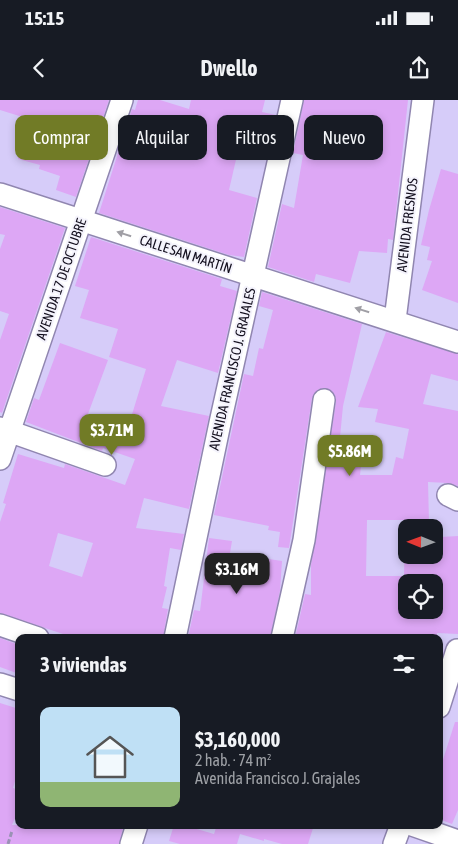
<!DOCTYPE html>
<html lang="es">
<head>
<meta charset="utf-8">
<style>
  body { margin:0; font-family:"Asap Condensed",sans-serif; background:#242831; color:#f1f3f6; height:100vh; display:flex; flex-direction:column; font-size:19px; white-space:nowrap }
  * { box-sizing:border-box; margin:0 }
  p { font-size:16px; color:#9ea1a6 }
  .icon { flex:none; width:28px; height:28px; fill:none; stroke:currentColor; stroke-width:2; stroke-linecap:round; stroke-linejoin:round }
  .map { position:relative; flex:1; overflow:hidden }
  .panel { position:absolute; left:15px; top:534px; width:428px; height:195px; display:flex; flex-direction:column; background:#171b24; border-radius:10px; box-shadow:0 2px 8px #0003 }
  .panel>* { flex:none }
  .banner { position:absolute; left:15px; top:15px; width:429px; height:45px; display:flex; gap:10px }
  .needle { width:32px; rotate:271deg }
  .controls { position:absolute; left:398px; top:419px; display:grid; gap:10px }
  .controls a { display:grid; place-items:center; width:45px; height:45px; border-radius:10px; background:#171b24; box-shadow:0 2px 8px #0003; font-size:25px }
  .price { position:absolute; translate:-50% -42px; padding:0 11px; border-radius:10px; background:#717b26; color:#fff; font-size:16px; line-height:32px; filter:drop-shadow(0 1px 2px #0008) }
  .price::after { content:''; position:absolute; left:50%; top:30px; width:15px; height:11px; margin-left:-8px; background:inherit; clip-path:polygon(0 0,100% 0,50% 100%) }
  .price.active { background:#222; color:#fff }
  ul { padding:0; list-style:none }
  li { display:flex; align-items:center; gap:15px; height:125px; padding:0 25px }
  li span { display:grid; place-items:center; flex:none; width:140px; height:100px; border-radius:10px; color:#555 }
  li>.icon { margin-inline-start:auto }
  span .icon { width:60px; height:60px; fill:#fffc; stroke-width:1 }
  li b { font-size:21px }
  h2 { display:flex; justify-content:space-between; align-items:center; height:60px; padding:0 25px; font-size:21px }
  .pill { padding:0 18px; border-radius:10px; background:#171b24; box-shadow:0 2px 8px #0003; font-size:18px; line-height:45px }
  .pill.active { background:#717b26; color:#fff }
  .status { display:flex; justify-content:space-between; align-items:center; height:35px; padding:0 25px; background:#171b24; direction:ltr }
  .status svg { height:14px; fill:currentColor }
  header { display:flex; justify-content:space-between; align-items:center; height:65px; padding:0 25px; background:#171b24; font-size:22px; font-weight:700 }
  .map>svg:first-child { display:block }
  .building { fill:#dda7f5; fill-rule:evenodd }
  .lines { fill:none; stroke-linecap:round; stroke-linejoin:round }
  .minor-casing { stroke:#9086b0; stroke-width:24 }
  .path { stroke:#9a92b5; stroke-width:3; stroke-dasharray:5 2.5; stroke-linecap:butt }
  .minor { stroke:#fff; stroke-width:21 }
  .oneway { fill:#a09fa5 }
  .labels { text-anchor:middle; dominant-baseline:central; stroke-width:4; stroke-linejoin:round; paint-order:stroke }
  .street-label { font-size:14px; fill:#120e1d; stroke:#f4f3fc }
</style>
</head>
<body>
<div class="status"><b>15:15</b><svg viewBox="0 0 49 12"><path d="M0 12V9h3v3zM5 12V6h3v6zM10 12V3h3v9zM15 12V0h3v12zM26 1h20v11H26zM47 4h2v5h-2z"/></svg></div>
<header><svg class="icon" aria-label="back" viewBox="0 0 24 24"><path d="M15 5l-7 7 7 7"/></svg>Dwello<svg class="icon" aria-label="share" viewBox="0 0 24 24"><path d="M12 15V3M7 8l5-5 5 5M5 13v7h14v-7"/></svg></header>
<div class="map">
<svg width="458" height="744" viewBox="0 0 458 744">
  <rect width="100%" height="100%" fill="#d6ccf9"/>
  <g class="building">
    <path d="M0,0H109L76,97L56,90L60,76L39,69L40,65L18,59L29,19L0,10Z"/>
    <path d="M138,0H160L189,9L191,0H265L262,12L276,15L266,58L238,51L229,90L257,98L244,157L229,155L99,113L132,9L135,10Z"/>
    <path d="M304,0H408L393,140L388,139L387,153L359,151L350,183L316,174L314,182L268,167L282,104L294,108L303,55L293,53Z"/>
    <path d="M441,69L458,74V203L422,190L432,161L427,160L430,147L421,145L429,110Z"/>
    <path d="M0,107L65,128L2,313L0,312V240L9,214L0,211V149L5,135L0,134Z"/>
    <path d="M91,137L222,179L220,186L237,191L218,273L177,260L161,306L209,316L189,409L144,398L136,428L184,434L181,450L170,448L164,486L167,487L162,508L168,509L163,538H65L66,535L0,513V422L6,404L3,403L18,354L64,368L65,364L125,385L135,359L103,348L102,351L26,322L34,298L39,300L60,243L108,260L85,322L125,337L146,269L109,257L118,229L80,218L89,190L75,186ZM58,433L93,443L82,477L49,466Z"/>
    <path d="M262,192L362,224L343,306L340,337L364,339L360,375H392L396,357L403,359L409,329L375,322L378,309L358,307L386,232L458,254V281L431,274L423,304L458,311V386L448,383L428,382L429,422H441V437L458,436V534L437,533V536L398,538H295L305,494L311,495V465L336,302L335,295L331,290L319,289L312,298L289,448L278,447L280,432L268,430L269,426L214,415L244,274L253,276L259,248L263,249L273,210L259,206ZM367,420H405L404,476H366ZM406,428H434V455H406ZM406,482H434V510H406Z"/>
    <path d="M209,438L232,441L230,453L282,461L280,491L270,538H188L194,510L200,511Z"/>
    <path d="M0,538L19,545V574L0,567Z"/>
    <path d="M0,603L19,609V668L13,688L19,690V709L12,725H114L123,728L119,744H0Z"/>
    <path d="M455,622H458V710L452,724L439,719V672Z"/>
    <path d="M174,725H183L214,734L217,725H314L308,744H282L264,739V741L240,734L237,744H180L169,741Z"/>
  </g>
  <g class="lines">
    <defs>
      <g id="minor">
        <path d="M0,94L458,242"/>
        <path d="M395,220L423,0"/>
        <path d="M0,328L105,365"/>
        <path d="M0,359L122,0"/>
        <path d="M448,395L458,400"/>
        <path d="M0,525L38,538"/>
        <path d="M175,538L220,323L292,0"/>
        <path d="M282,538L304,440L324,300"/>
        <path d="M0,584L19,590"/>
        <path d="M439,607L457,550"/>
        <path d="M412,725L458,741"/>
        <path d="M131,744L137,725"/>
        <path d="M394,744L401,725"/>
      </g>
    </defs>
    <use href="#minor" class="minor-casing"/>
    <path class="path" d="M8,744L12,731"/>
    <use href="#minor" class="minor"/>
  </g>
  <defs><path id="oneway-solid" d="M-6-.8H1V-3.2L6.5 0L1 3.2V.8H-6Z" transform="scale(1.25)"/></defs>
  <g class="oneway">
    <use href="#oneway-solid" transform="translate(124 134) rotate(-162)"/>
    <use href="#oneway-solid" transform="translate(362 210) rotate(-163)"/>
  </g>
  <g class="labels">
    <g class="street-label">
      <text transform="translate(407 125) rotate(-83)">AVENIDA FRESNOS</text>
      <text transform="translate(186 154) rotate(18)">CALLE SAN MARTÍN</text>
      <text transform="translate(61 179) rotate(-71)">AVENIDA 17 DE OCTUBRE</text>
      <text transform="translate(232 269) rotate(-77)">AVENIDA FRANCISCO J. GRAJALES</text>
    </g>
  </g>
</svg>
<div class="controls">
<a><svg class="needle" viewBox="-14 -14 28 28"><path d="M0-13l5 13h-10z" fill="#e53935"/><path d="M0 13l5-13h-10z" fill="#9ea1a6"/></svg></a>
<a><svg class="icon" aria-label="locate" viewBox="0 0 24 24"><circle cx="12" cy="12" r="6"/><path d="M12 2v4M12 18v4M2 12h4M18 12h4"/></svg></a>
</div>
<b class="price" style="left:112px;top:356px">$3.71M</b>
<b class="price" style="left:350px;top:377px">$5.86M</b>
<b class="price active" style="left:237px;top:495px">$3.16M</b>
<div class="banner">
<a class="pill active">Comprar</a>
<a class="pill">Alquilar</a>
<a class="pill">Filtros</a>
<a class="pill">Nuevo</a>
</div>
<section class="panel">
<h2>3 viviendas<svg class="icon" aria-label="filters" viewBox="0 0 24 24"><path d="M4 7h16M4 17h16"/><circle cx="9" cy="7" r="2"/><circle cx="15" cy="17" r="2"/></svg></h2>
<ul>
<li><span style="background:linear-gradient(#bfe0f5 75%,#8fb573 0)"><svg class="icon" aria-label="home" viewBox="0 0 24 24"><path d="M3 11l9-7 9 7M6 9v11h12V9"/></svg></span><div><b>$3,160,000</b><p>2 hab. · 74 m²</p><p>Avenida Francisco J. Grajales</p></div></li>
</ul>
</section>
</div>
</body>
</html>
